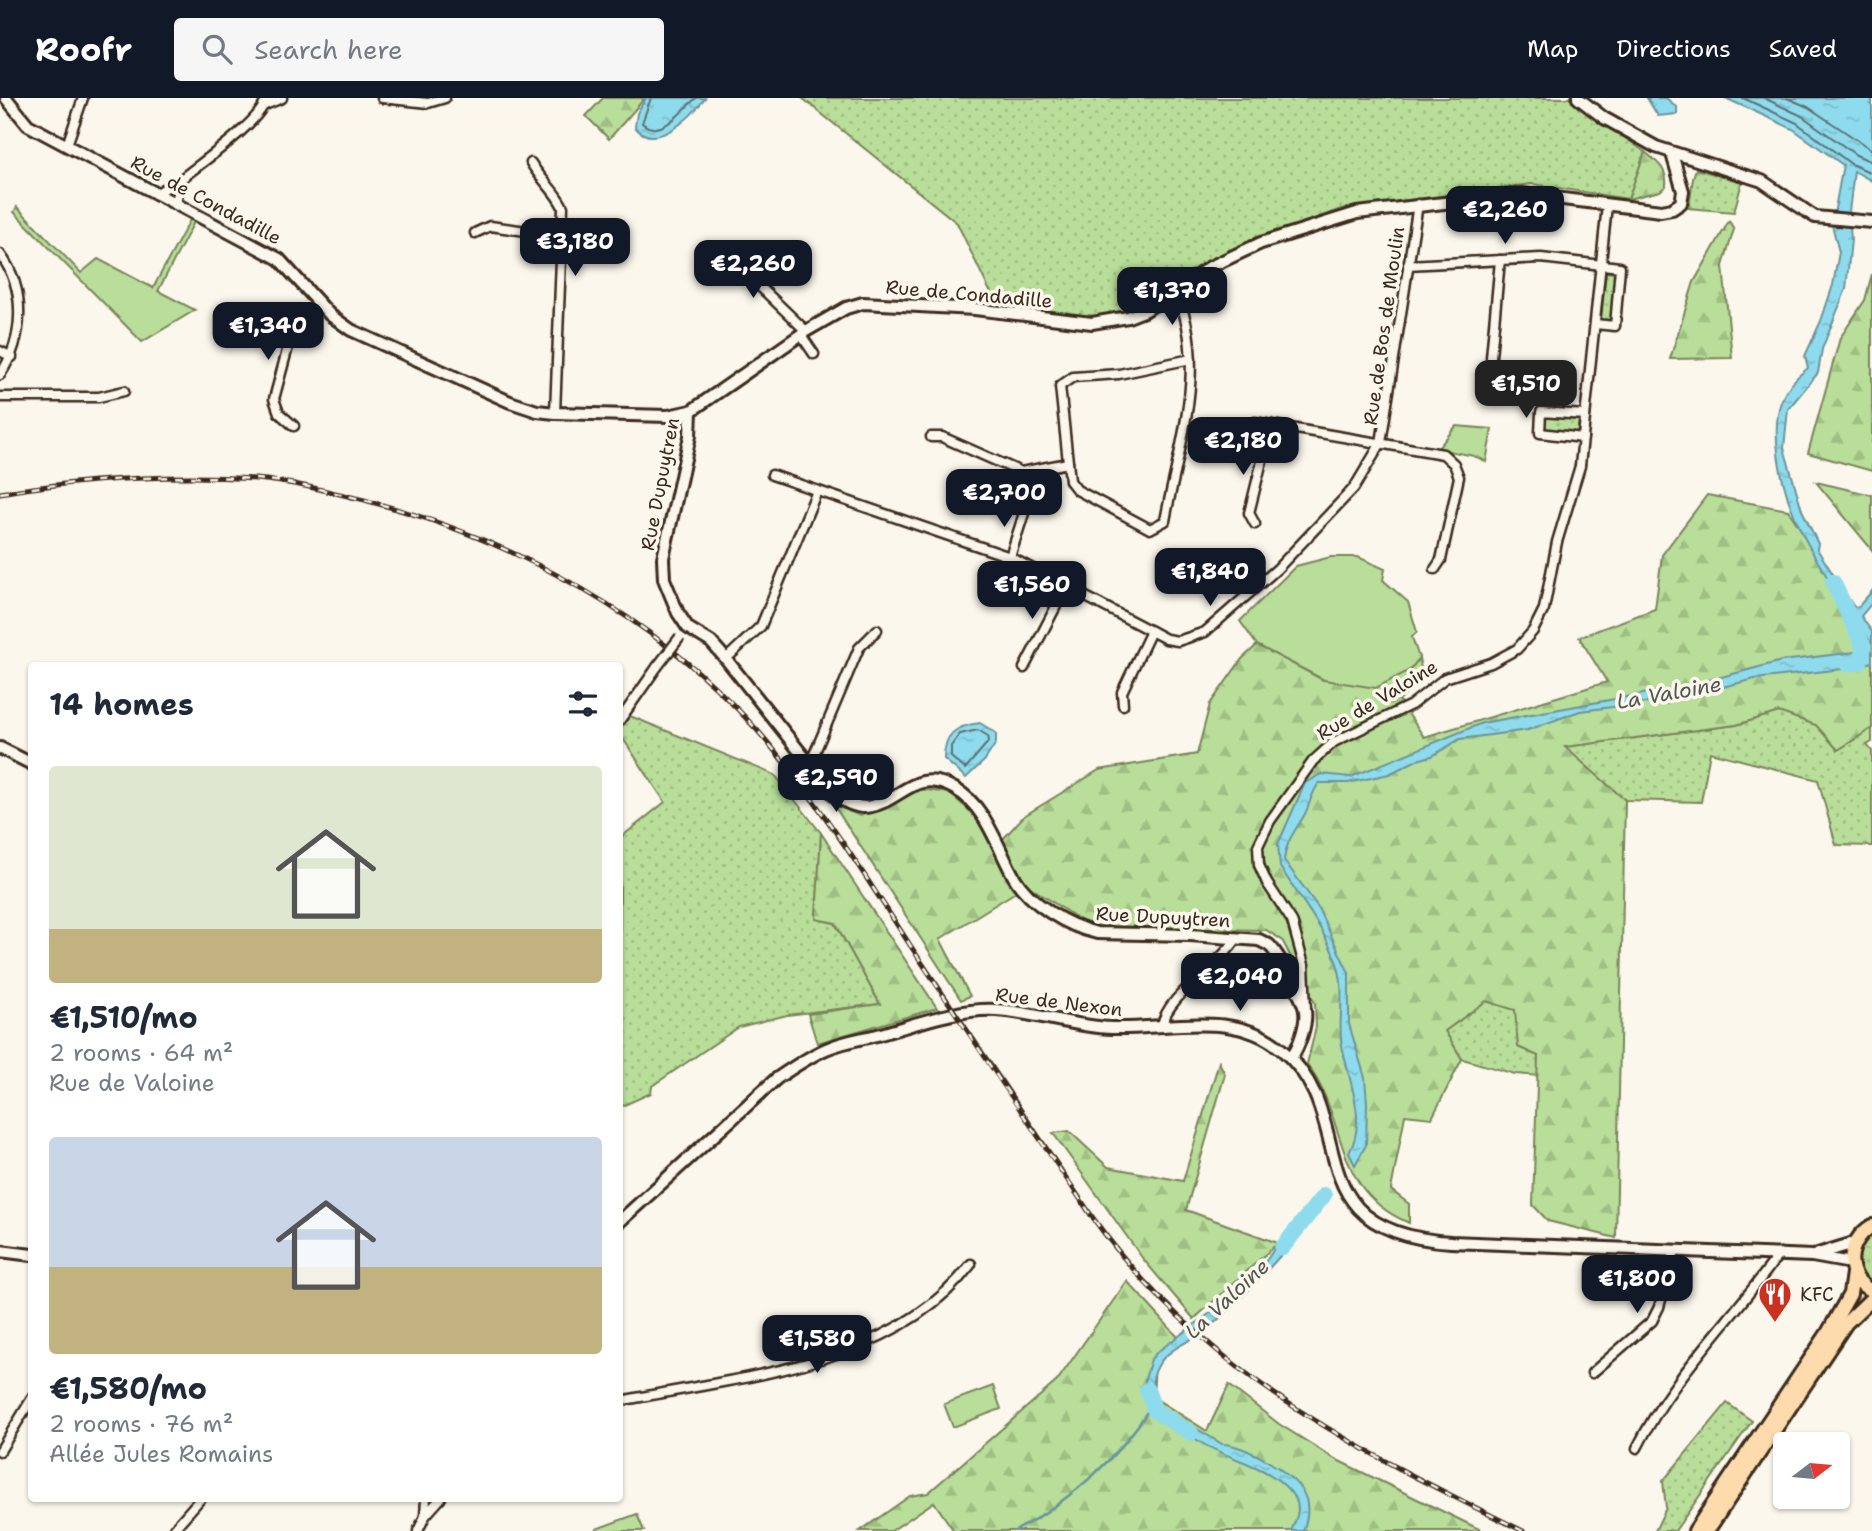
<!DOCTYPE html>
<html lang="en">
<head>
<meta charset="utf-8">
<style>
  body { margin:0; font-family:"Shantell Sans",sans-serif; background:#f6f6f7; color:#1f2937; height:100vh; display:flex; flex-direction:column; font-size:26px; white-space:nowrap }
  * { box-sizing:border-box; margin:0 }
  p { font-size:23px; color:#747a83 }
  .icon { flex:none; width:38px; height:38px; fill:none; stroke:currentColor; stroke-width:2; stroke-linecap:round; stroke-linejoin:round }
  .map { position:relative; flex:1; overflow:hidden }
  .details { position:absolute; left:28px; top:564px; width:595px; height:840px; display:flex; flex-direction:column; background:#fff; border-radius:7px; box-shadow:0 2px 5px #0004 }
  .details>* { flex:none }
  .needle { width:46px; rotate:74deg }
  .tools { position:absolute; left:1773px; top:1334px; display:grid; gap:14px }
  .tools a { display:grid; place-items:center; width:77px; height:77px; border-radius:7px; background:#fff; box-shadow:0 2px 5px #0004; font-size:35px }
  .price { position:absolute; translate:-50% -60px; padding:0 16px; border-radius:14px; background:#111827; color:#fff; font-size:23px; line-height:46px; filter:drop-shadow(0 2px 4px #0008) }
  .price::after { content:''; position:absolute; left:50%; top:42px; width:21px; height:16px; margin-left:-10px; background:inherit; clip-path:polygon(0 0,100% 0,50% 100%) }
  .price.selected { background:#222; color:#fff }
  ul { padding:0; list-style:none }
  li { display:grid; align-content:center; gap:14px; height:371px; padding:0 21px }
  li span { display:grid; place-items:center; height:217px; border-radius:7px; color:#555 }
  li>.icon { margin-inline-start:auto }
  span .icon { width:126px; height:126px; fill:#fffc; stroke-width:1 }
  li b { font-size:30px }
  h2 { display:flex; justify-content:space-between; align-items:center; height:84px; padding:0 21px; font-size:30px }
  header { display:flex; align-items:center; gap:42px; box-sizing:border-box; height:98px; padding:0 35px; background:#111827; color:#fff }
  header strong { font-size:33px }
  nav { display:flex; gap:38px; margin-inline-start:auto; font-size:24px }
  .search { width:490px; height:63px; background:#f6f6f7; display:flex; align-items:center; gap:18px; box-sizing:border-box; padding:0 24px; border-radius:7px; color:#747a83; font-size:26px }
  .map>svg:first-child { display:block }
  .grass { fill:url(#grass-dots); stroke:#7a845c; stroke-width:2 }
  .forest { fill:url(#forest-firs); stroke:#7a845c; stroke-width:2 }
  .park { fill:#b8de99; stroke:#7a845c; stroke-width:2 }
  .water { fill:url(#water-ripples); stroke:#6d949a; stroke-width:2 }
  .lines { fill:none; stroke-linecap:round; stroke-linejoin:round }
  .shore { stroke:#5c7171; stroke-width:2 }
  .stream { stroke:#6d949a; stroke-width:2.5 }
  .river { stroke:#8edbed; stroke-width:16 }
  .street-casing { stroke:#3b2a1e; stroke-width:13 }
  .secondary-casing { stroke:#3b2a1e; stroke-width:16 }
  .primary-casing { stroke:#3b2a1e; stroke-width:18 }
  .street { stroke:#fbf7ec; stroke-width:8 }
  .secondary { stroke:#fbf7ec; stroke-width:10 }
  .primary { stroke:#fedbac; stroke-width:12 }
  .rail-casing { stroke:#3b2a1e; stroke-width:5 }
  .rail { stroke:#fbf7ec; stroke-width:2.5; stroke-dasharray:8; stroke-linecap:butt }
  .street-bridge-casing { stroke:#3b2a1e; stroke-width:13; stroke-linecap:butt }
  .street-bridge { stroke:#fbf7ec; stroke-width:8 }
  .labels { text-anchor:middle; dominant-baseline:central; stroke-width:7; stroke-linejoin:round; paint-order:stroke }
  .street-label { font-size:19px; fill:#3b2a1e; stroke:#fbf7ec }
  .poi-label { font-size:19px; fill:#3b2a1e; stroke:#fbf7ec; text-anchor:start }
  .water-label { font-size:21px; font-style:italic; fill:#505652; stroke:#fbf7ec }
</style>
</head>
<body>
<header>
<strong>Roofr</strong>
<div class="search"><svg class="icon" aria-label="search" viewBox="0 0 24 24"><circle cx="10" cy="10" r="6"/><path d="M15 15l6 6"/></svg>Search here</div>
<nav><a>Map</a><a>Directions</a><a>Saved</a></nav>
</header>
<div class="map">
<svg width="1872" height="1433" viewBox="0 0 1872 1433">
  <defs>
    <pattern id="grass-dots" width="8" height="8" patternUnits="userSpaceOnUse" patternTransform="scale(1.75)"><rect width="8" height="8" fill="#b8de99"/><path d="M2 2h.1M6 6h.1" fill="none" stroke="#9fbf83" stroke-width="1.8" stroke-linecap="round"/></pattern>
    <pattern id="forest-firs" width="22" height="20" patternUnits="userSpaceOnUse" patternTransform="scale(1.75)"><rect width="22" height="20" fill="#b8de99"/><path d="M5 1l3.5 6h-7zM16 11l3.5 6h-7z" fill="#9fbf83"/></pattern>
    <pattern id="water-ripples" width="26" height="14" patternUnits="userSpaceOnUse" patternTransform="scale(1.75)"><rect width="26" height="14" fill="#8edbed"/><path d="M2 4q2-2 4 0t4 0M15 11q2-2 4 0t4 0" fill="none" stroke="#7bbccb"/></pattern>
  </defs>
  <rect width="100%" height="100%" fill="#fbf7ec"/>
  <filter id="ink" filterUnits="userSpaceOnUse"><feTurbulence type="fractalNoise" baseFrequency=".0143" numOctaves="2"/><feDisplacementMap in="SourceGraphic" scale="14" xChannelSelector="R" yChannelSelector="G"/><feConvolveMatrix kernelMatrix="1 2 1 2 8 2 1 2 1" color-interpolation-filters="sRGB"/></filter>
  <g filter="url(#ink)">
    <g class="grass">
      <path d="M802,0H1569L1645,54L1628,101L1532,86L1341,111L1255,142L1142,209L1122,216L1096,221L997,208L957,125Z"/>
      <path d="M1696,71L1742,84L1734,114L1688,110C1693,96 1690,84 1696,71Z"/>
      <path d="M1606,174L1616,175L1611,223L1601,222Z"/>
      <path d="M1545,318L1579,322L1577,335L1543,331Z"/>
      <path d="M1779,614L1816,627L1838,652L1872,630V644L1867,647L1872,653V748L1836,747L1818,682L1710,654L1701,704L1625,702L1564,649L1736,627Z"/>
      <path d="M630,618L775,677L821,735L816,821L835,825L880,906L787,917L739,929L652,988L651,995L620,1009V740L665,704L620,636V631Z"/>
      <path d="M1486,903L1516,912L1518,949L1538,957L1539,978L1515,976L1462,961L1445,933Z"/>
      <path d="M1872,1136V1185C1854,1171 1854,1150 1872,1136Z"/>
      <path d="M1727,1305L1752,1323L1675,1433H1655L1666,1410L1663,1383Z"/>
    </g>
    <g class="forest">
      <path d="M603,0H645L609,41L586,18Z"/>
      <path d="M1645,54C1657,64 1668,71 1666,88L1660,93L1628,101Z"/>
      <path d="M1729,123L1734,131L1723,168L1732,260L1670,261L1694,184Z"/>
      <path d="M1872,176V373L1808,355L1840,240L1865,202Z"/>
      <path d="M1816,384L1872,397V452Z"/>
      <path d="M1707,397L1788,412L1872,539V630L1838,652L1816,627L1779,614L1736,627L1565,649L1625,702L1616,1140L1548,1123L1533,1107L1538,958L1518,949L1515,912L1486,903L1445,933L1462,961L1432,1020L1405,1017L1391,1092L1409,1106V1125C1331,1092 1349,1023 1307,966L1316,929L1315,905L1282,842L1266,832L1090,829L1027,787L940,841L970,898L961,902L833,706L860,718L906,699L919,691L949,695L1003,741L1024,718L1099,672L1197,656L1210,606L1242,561L1257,547L1323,582L1410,572L1419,560L1423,581L1399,602L1424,639L1607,584L1579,539L1655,511L1662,457Z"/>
      <path d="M821,735L937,910L817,945L808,916L880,906L835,825L816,821Z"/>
      <path d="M1219,964L1225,976L1186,1112L1278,1145L1194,1221L1143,1161L1053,1035L1069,1033L1108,1069L1183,1083Z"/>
      <path d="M1127,1183L1178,1239L1155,1265L1153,1299L1207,1333L1229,1287L1279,1326L1335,1361L1483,1433H954L934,1404L891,1433H860L910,1398L928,1395L1057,1283Z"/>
    </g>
    <g class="park">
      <path d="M17,109L81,175L98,161L153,190L191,120L194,124L158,193L195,212L142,244L14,114Z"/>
      <path d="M1456,328L1492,331L1486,364C1471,353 1455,358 1439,349Z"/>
      <path d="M1331,459H1358L1385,471L1383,482L1408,504L1417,534L1412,539L1419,560L1410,572L1376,590L1324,582L1257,547L1240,523L1296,468Z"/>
      <path d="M993,1288L1001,1311L953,1329L944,1306Z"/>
      <path d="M637,1416L644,1433H597L596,1431Z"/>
    </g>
    <g class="water">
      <path d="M646,0H705C692,18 656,55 635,29L637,15Z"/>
      <path d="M1647,0H1666L1677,9V16L1658,18Z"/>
      <path d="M1725,0H1872V83L1854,73L1849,114L1851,142L1846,191L1822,251L1818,275L1788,311L1784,350L1802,412L1818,446L1817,451L1854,509L1859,508L1872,493V505L1861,518L1872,534V546C1829,480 1782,425 1777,344C1775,311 1781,290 1808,270L1805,258L1821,223L1833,187L1839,154L1832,127L1843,67L1793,31Z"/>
      <path d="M1872,552V564L1852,570L1755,581L1669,602L1580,613L1528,632L1460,641L1432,658L1417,662L1389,676L1348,685H1319C1310,698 1311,704 1305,716C1296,732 1286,742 1284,762L1317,808L1349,875V926L1365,980L1367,1005L1366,1047L1355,1067L1349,1055C1369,1018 1346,980 1341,941C1339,920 1344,897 1340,877C1334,843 1299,799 1280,769L1278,746L1305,685L1321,676L1351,679L1482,625L1687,588L1782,563Z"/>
      <path d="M980,625L996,635V645L985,662L966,680L944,661C944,635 956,628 980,625Z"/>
      <path d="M1293,1134L1298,1138C1270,1169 1240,1204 1207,1231C1192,1243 1169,1250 1159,1266C1150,1281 1149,1298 1162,1310L1222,1346C1246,1346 1298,1377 1306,1401C1309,1411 1307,1424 1303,1433H1291C1295,1424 1301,1412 1296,1402C1277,1368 1230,1363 1200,1344C1183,1332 1166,1318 1149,1305L1145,1295V1281L1151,1261L1157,1254L1213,1213L1266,1163L1278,1145Z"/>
    </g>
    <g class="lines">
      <g class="shore">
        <path d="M651,0L642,25C661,42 681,13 696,0"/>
        <path d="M1743,0L1797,25L1851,66L1872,75"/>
        <path d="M1764,0L1802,18L1856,57L1872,64"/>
        <path d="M1787,0L1808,9L1872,52"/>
        <path d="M978,632L988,638L989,643L965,671L951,659V648L960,636Z"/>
      </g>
      <path class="stream" d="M1015,1433C1071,1402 1118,1361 1152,1307"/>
      <g class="river">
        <path d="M1833,484L1864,549L1860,564L1847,566"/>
        <path d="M1282,1150L1324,1097"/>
        <path d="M1147,1292L1155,1313L1191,1335"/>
      </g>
      <defs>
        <g id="street">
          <path d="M382,0L428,5L445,0"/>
          <path d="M265,7L282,0"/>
          <path d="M67,47L83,0"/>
          <path d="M531,65C541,82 555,92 563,109L555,315"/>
          <path d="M180,82C199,66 264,22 266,0"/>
          <path d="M155,96L180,82L176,107"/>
          <path d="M475,135L490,128L562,138"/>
          <path d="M720,150L806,233"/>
          <path d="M0,156C27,192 24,241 0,277"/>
          <path d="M1408,167L1541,160L1620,169L1615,228L1595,226"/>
          <path d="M1175,193C1210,263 1178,351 1165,423L1150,431L1077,392L1070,383L1060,288L1073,279L1119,276L1191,261"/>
          <path d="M801,237L814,256"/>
          <path d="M0,253L12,259"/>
          <path d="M1491,259L1500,162"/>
          <path d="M0,299H99L124,293"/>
          <path d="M1255,324L1443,356L1454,366L1459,379L1441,462L1435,471"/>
          <path d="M294,328L279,315L274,301L292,234L318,205"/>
          <path d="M931,339H942L1021,374L1068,365"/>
          <path d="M1583,340L1540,335L1541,314L1585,317"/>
          <path d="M772,377L1010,459L1166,541L1178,543L1205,534L1277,471L1354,390L1381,345L1418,106"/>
          <path d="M1255,426L1249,415L1271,327"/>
          <path d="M1010,459L1025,412"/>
          <path d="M726,561L761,528L817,393"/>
          <path d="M1024,570L1066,489"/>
          <path d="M1123,607L1122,594L1151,533"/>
          <path d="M620,622L657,569"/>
          <path d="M810,666L859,550L877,532"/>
          <path d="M1306,911L1304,867L1292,823L1267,785L1259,767L1258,748L1270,723L1313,663L1334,644L1411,607L1445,580L1491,565L1517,551L1533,533L1544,511L1557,444L1580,368L1607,107"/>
          <path d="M1162,929C1164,899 1221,867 1237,840"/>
          <path d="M1592,1275L1652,1223L1659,1209L1675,1152"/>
          <path d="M620,1303C737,1279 894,1269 971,1166"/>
          <path d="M1637,1350C1673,1277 1732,1222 1779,1156"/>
          <path d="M0,1353L32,1300"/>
          <path d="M425,1418L426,1400"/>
          <path d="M172,1433L201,1400"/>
          <path d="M418,1433L425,1418L441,1400"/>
        </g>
        <g id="secondary">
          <path d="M6,0L28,27L279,161L330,217L351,232L510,304L537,313L555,315L668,318L691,313L806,233L846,210L863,205L975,211L1092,225L1128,219L1146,212L1210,169L1261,145L1357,115L1522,96L1661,113L1672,111L1681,105L1683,93L1672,56"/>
          <path d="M1578,0L1604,20L1656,49L1762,83L1815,119L1872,124"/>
          <path d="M691,313L690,338L663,460L664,481L678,515L688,530L711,544L726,561L835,698C844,703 854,709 865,709C901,706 913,667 955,691C986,708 997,749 1014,779C1030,806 1067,828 1097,835L1190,837L1259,842L1269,847C1278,855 1304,902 1305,913C1307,926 1299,949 1291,960"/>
          <path d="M0,650L32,666"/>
          <path d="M620,1123L776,981C792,970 808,959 826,951C842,944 860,941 877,937C914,927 957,910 996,912C1035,914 1073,929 1112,930C1167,932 1234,911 1281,951C1364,1020 1289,1133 1451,1144L1812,1158L1851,1165"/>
          <path d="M0,1153L32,1157"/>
          <path d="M1818,1156L1854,1145"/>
        </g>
        <g id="primary">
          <path d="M1872,1128C1846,1143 1843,1179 1872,1193"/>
          <path d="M1695,1433L1828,1235L1850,1196L1853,1175"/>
          <path d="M1707,1433L1846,1225L1872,1200"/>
        </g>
      </defs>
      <use href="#street" class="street-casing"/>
      <use href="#secondary" class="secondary-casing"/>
      <use href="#primary" class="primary-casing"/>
      <use href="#street" class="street"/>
      <use href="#secondary" class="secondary"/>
      <use href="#primary" class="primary"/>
      <defs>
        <path id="rail" d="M0,395C84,381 171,376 256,381C294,384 332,394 368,403C515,442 655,518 757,632C815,698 862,773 910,847C970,938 1031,1029 1093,1120C1204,1276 1356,1351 1523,1433"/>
      </defs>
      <use href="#rail" class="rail-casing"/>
      <use href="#rail" class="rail"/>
      <defs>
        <path id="street-bridge" d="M657,569L680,539"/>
      </defs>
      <use href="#street-bridge" class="street-bridge-casing"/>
      <use href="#street-bridge" class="street-bridge"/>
    </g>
  </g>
  <defs>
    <symbol id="restaurant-pin" viewBox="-11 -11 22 30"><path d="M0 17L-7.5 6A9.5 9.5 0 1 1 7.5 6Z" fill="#c8321e" stroke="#fbf7ec"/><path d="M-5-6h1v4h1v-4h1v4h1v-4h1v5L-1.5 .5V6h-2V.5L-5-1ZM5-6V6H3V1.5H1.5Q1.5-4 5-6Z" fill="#fff"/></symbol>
  </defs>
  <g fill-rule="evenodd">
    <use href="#restaurant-pin" x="1756" y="1177" width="38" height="52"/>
  </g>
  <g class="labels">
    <g class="street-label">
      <text transform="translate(206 102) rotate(28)">Rue de Condadille</text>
      <text transform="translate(969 196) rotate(5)">Rue de Condadille</text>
      <text transform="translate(1384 228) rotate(-82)">Rue de Bos de Moulin</text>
      <text transform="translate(660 386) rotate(-79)">Rue Dupuytren</text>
      <text transform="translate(1377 602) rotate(-31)">Rue de Valoine</text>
      <text transform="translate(1163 819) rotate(3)">Rue Dupuytren</text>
      <text transform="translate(1059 904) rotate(7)">Rue de Nexon</text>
    </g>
    <g class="poi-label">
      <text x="1800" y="1196">KFC</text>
    </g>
    <g class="water-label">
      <text transform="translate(1669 595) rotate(-10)">La Valoine</text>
      <text transform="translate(1227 1201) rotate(-43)">La Valoine</text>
    </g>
  </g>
</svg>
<div class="tools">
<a><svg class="needle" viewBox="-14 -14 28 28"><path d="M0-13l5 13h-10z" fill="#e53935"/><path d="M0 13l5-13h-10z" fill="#747a83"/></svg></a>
</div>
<b class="price" style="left:1505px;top:148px">€2,260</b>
<b class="price" style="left:575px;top:180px">€3,180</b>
<b class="price" style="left:753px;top:202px">€2,260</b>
<b class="price" style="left:1172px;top:229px">€1,370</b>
<b class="price" style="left:268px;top:264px">€1,340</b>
<b class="price selected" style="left:1526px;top:322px">€1,510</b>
<b class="price" style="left:1243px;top:379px">€2,180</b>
<b class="price" style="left:1004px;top:431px">€2,700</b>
<b class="price" style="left:1210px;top:510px">€1,840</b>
<b class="price" style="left:1032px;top:523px">€1,560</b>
<b class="price" style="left:836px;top:716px">€2,590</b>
<b class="price" style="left:1240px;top:915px">€2,040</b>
<b class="price" style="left:1637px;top:1217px">€1,800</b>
<b class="price" style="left:817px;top:1277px">€1,580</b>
<section class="details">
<h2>14 homes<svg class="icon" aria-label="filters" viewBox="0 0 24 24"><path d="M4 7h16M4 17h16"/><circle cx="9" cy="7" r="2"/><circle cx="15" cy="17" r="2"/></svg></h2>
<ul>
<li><span style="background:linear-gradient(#dfe7d0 75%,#c2b280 0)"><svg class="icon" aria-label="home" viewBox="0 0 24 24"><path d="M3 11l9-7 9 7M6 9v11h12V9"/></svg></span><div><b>€1,510/mo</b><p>2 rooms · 64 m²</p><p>Rue de Valoine</p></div></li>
<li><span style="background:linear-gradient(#c9d6e8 60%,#c2b280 0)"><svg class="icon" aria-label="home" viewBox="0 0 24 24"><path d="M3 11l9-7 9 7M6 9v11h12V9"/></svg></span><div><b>€1,580/mo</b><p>2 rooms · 76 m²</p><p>Allée Jules Romains</p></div></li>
</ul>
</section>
</div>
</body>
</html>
